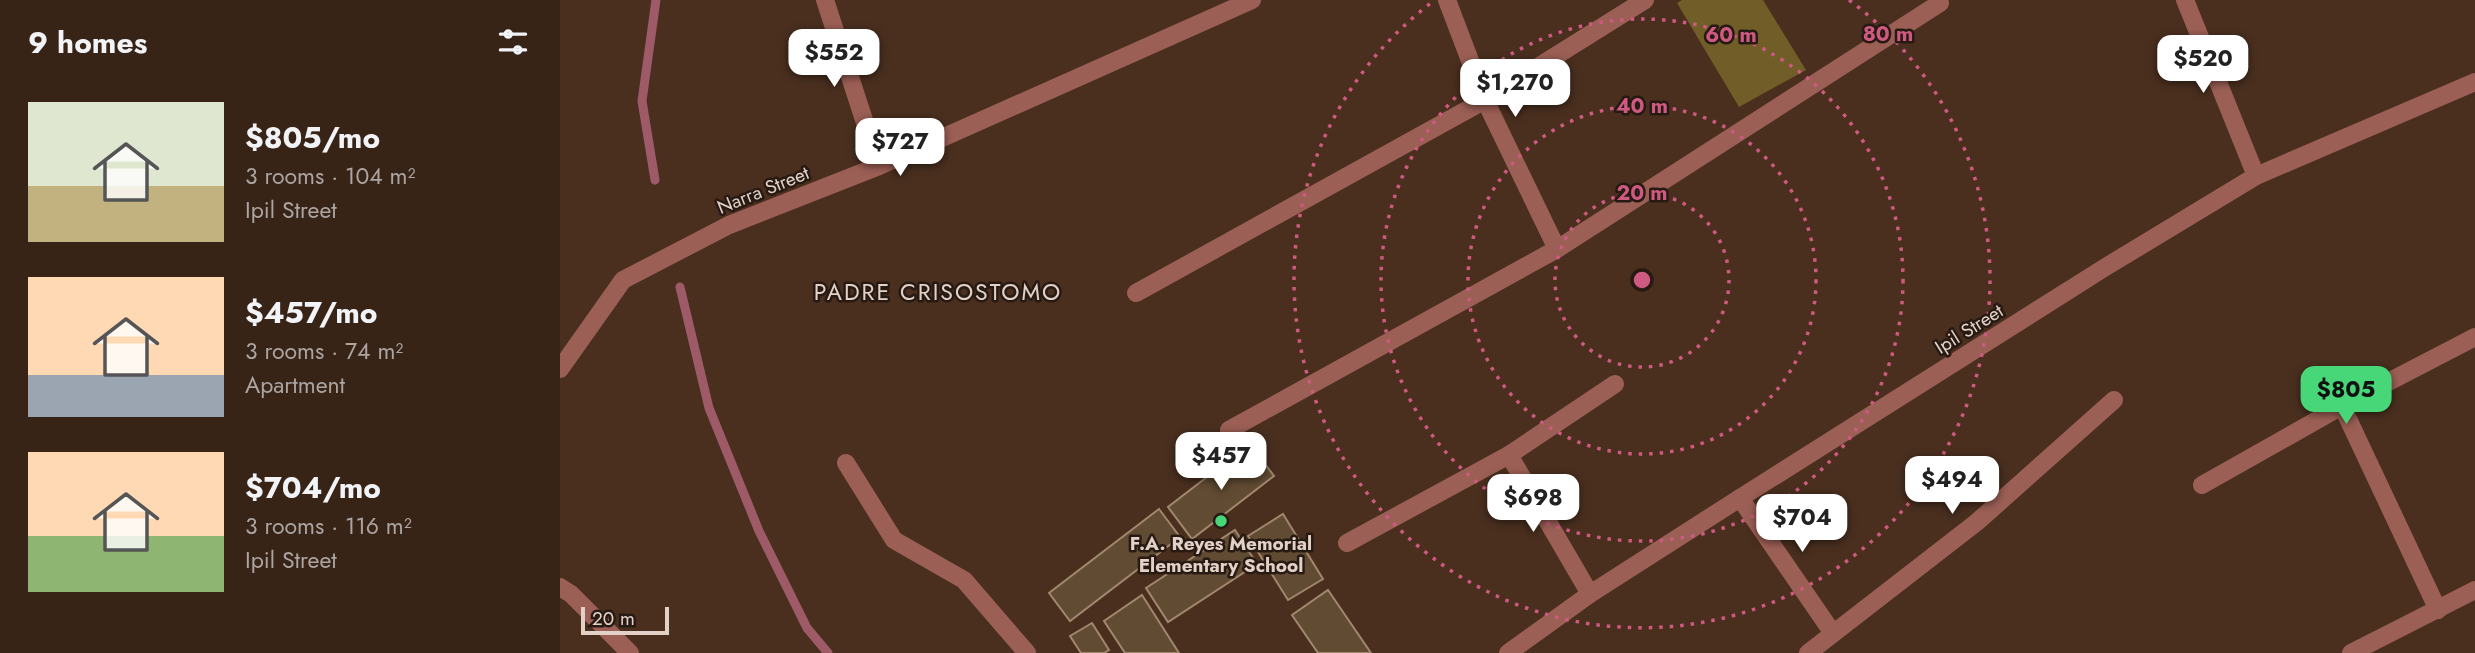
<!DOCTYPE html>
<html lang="en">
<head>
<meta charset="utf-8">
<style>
  body { margin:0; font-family:Jost,sans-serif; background:#3f2b20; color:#f1f3f6; height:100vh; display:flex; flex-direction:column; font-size:26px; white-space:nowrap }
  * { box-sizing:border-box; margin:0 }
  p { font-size:23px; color:#aba4a1 }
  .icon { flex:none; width:38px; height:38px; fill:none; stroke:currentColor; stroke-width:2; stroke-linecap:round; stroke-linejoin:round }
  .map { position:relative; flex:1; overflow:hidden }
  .side { display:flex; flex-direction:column; background:#382317; width:560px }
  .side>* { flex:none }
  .scale { position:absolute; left:21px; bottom:18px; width:88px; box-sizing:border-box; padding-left:7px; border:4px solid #e3d1c7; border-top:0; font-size:19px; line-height:24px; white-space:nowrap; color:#e3d1c7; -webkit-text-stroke:5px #271a13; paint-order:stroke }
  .price { position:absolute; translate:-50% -60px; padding:0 16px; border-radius:14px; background:#fff; color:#222; font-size:23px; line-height:46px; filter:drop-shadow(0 2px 4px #0008) }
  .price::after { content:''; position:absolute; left:50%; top:42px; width:21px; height:16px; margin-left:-10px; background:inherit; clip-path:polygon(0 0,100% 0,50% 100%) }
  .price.selected { background:#47d779; color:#111 }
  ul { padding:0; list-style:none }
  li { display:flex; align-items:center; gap:21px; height:175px; padding:0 28px }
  li span { display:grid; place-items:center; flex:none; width:196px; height:140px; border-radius:0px; color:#555 }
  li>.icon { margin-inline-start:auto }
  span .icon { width:84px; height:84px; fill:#fffc; stroke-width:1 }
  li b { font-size:30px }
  h2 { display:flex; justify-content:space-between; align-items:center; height:84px; padding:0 28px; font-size:30px }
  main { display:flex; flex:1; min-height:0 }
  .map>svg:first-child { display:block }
  .grass { fill:#705d27 }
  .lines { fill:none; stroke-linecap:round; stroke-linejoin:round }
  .stream { stroke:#9e5b67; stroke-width:9 }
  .building { fill:#614b32; stroke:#a0876d; stroke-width:2 }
  .minor { stroke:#9c5f55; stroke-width:18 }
  .ring { fill:none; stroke:#ce5981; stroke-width:3.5; stroke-dasharray:3.5 7 }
  .poi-dot { fill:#47d779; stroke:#271a13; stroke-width:2.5 }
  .labels { text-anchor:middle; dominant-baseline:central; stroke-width:5; stroke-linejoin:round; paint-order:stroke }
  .street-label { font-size:19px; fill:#e3d1c7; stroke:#271a13 }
  .poi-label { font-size:19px; font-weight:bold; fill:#e3d1c7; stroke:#271a13 }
  .quarter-label { font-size:23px; letter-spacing:2px; fill:#e3d1c7; stroke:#271a13 }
  .centre { fill:#ce5981; stroke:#271a13; stroke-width:3.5 }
  .ring-label { font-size:21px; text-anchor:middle; font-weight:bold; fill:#ce5981; stroke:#271a13; stroke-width:5; stroke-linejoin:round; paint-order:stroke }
</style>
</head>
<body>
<main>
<section class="side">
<h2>9 homes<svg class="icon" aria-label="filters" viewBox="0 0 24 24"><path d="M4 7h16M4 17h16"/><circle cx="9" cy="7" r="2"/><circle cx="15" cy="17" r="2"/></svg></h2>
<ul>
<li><span style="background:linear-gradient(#dfe7d0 60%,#c2b280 0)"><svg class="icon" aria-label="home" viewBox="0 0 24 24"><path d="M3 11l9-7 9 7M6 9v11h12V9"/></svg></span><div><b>$805/mo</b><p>3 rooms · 104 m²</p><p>Ipil Street</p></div></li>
<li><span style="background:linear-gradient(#ffd9b3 70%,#9aa5b1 0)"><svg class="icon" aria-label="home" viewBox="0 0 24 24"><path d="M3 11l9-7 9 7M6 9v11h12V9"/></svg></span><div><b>$457/mo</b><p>3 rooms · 74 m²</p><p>Apartment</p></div></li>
<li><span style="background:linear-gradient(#ffd9b3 60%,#8fb573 0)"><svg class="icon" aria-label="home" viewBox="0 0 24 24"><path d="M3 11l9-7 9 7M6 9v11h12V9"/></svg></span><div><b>$704/mo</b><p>3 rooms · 116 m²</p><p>Ipil Street</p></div></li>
</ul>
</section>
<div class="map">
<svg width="1915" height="653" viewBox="0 0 1915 653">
  <rect width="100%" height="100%" fill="#4a2f1f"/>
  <path class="grass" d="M1122,0H1203L1246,70L1179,107L1117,3Z"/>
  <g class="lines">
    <g class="stream">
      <path d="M95,180L82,101L96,0"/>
      <path d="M120,287L149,408L199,531L247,628L268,653"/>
    </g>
  </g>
  <g class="building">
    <path d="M690,444L714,476L632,539L608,507Z"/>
    <path d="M599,509L620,537L510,621L489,593Z"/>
    <path d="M723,514L763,579L728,600L688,536Z"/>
    <path d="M675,530L697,564L608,622L586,588Z"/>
    <path d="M768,590L811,653H758L732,615Z"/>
    <path d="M582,595L619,653H565L544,621Z"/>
    <path d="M532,623L549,650L544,653H521L510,636Z"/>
  </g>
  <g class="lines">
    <g class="minor">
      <path d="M265,0L319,166"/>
      <path d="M887,0L925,100L997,249"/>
      <path d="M1625,0L1696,176"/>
      <path d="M576,293L925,100L1085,0"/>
      <path d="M0,369L63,280L169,225L319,166L692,0"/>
      <path d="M1782,406L1878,610"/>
      <path d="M669,430L997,249L1380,3L1378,0"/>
      <path d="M949,455L1030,594"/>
      <path d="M286,463L334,540L404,580L467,653"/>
      <path d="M1642,485L1782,406L1915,337"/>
      <path d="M1180,498L1272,632"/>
      <path d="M787,543L949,455L1055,384"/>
      <path d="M0,587L11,594L70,653"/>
      <path d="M948,653L1030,594L1180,498L1544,268L1696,176L1915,82"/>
      <path d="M1248,653L1417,522L1554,400"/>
      <path d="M1791,653L1915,590"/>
    </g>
  </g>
  <g class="ring">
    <circle cx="1082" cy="280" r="87"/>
    <circle cx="1082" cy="280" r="174"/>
    <circle cx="1082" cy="280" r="261"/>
    <path d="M1289 0A348 348 0 1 1 875 0"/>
  </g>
  <circle class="poi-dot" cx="661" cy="521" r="7"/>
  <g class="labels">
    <g class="street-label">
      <text transform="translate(203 190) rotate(-22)">Narra Street</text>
      <text transform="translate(1409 329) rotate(-32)">Ipil Street</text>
    </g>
    <g class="poi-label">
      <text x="661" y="543">F.A. Reyes Memorial<tspan x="661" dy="22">Elementary School</tspan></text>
    </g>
    <g class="quarter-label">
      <text x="378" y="292">PADRE CRISOSTOMO</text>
    </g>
  </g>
  <circle cx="1082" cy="280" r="10" class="centre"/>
  <g class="ring-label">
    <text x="1328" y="41">80 m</text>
    <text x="1171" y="42">60 m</text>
    <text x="1082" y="113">40 m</text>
    <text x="1082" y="200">20 m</text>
  </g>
</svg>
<div class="scale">20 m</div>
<b class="price" style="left:274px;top:89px">$552</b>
<b class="price" style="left:1643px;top:95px">$520</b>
<b class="price" style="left:955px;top:119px">$1,270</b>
<b class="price" style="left:340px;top:178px">$727</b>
<b class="price selected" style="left:1786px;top:426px">$805</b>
<b class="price" style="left:661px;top:492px">$457</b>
<b class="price" style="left:1392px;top:516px">$494</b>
<b class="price" style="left:973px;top:534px">$698</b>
<b class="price" style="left:1242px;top:554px">$704</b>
</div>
</main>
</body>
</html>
